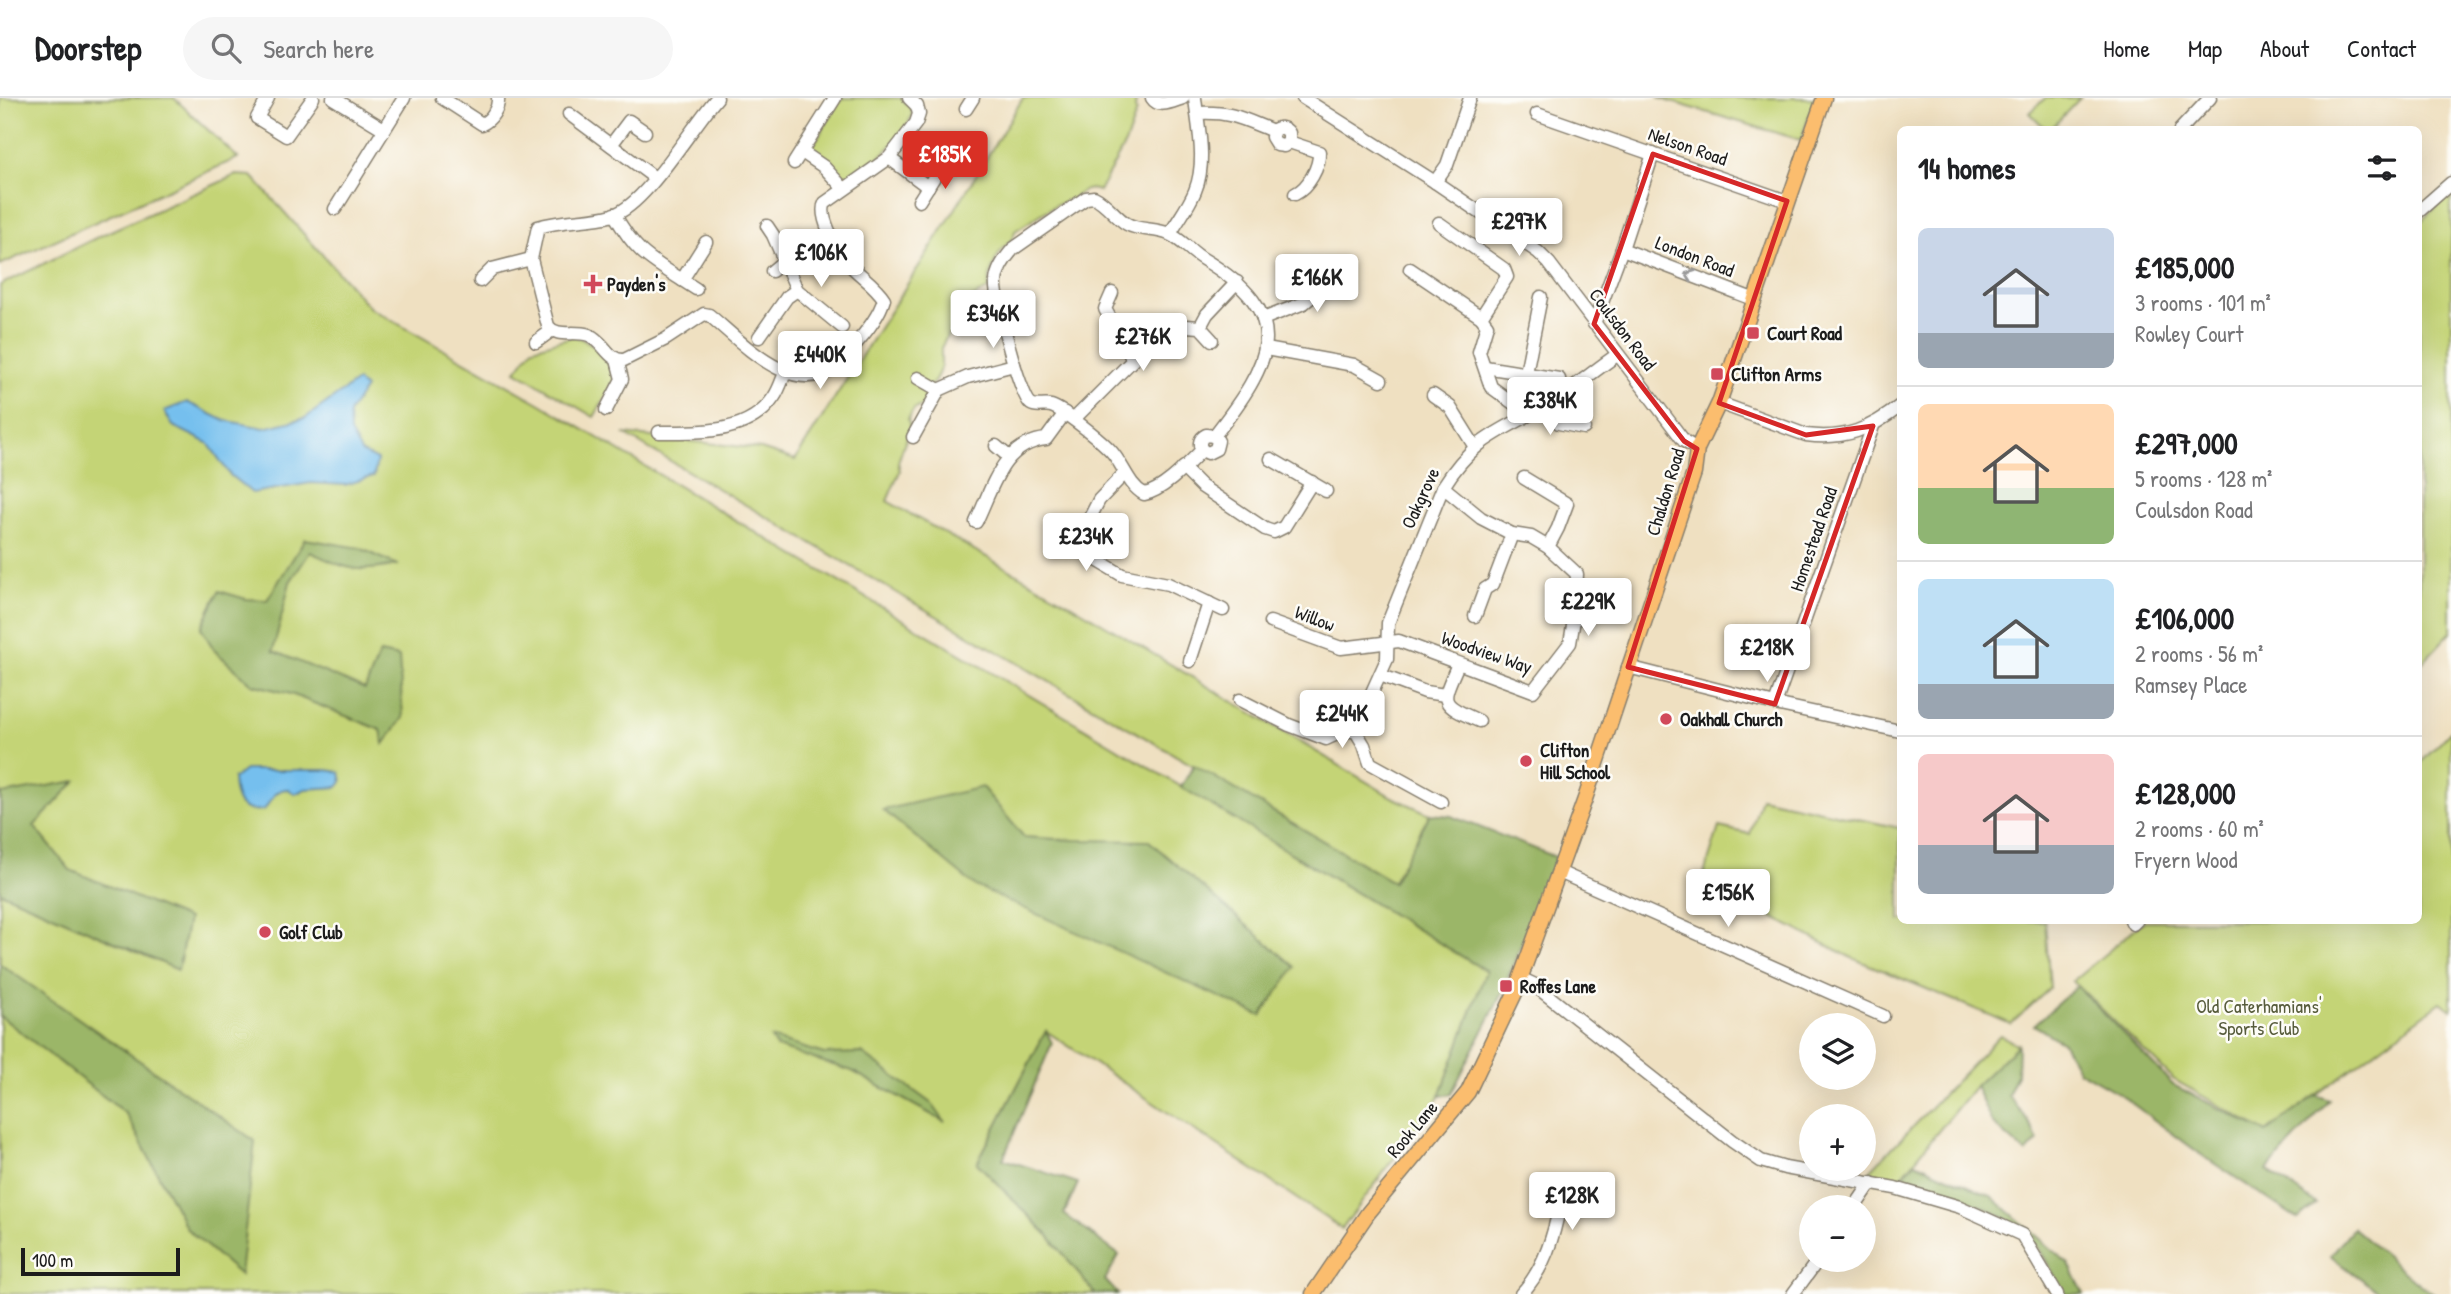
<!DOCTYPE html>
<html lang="en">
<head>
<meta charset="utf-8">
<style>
  body { margin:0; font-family:"Patrick Hand",sans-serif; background:#f6f6f6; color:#202124; height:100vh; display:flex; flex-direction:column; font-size:26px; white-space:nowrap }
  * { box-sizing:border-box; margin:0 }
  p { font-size:23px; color:#757577 }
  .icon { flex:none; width:38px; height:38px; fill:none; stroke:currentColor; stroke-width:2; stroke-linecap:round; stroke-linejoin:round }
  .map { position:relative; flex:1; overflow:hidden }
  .sheet { position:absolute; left:1897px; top:28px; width:525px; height:798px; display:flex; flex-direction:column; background:#fff; border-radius:10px; box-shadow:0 7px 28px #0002 }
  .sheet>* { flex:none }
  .fabs { position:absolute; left:1799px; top:915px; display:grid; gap:14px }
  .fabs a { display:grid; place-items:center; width:77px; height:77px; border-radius:50%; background:#fff; box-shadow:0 7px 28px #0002; font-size:35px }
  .scale { position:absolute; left:21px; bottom:18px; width:159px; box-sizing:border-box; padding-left:7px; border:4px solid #1c1c1c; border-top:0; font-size:19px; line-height:24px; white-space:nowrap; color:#1c1c1c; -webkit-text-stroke:5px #fdfcf7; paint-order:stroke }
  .price { position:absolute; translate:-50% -60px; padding:0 16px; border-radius:7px; background:#fff; color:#222; font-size:23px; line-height:46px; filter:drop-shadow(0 2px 4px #0008) }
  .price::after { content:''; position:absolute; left:50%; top:42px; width:21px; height:16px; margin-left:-10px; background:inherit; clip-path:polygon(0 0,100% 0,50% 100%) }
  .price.on { background:#d93025; color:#fff }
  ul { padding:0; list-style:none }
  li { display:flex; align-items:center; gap:21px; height:175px; padding:0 21px }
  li+li { border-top:2px solid #e0e0e0 }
  li span { display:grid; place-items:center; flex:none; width:196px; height:140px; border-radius:10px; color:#555 }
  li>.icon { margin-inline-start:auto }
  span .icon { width:84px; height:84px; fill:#fffc; stroke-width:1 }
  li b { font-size:30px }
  h2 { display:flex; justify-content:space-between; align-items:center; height:84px; padding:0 21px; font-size:30px }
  header { display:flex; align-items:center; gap:42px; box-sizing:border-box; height:98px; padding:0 35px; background:#fff; border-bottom:2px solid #e0e0e0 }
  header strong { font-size:33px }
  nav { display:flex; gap:38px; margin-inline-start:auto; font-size:24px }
  .search { width:490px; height:63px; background:#f6f6f6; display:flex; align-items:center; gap:18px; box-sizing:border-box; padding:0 24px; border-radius:38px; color:#757577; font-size:26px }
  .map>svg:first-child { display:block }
  .green { fill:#c4d476; stroke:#707849; stroke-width:2 }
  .forest { fill:#9bb667; stroke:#5c6942; stroke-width:2 }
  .water { fill:#75bfee; stroke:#486e85; stroke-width:2 }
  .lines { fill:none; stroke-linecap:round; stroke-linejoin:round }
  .minor-casing { stroke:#867e6e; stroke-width:15 }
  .major-casing { stroke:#867e6e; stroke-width:17 }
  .minor { stroke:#fff; stroke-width:12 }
  .major { stroke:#fbbd6e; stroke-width:14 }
  .oneway { stroke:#999 }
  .marked { fill:none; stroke:#d62828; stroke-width:5; stroke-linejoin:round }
  .poi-dot { fill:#d1495b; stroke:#fdfcf7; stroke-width:2.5 }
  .labels { text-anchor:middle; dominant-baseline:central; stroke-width:5; stroke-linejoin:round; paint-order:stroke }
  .street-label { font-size:19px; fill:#1c1c1c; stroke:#fdfcf7 }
  .poi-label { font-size:19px; font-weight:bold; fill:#1c1c1c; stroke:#fdfcf7; text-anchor:start }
  .park-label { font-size:19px; fill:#575c3c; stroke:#fdfcf7 }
</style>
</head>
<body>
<header>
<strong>Doorstep</strong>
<div class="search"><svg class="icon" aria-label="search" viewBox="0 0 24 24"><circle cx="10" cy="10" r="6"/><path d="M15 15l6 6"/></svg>Search here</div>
<nav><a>Home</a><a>Map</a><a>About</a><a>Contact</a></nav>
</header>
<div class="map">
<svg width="2451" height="1196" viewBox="0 0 2451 1196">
  <rect width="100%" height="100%" fill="#fdfcf7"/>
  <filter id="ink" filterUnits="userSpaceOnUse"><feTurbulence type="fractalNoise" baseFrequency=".0143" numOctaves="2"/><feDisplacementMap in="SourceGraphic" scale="14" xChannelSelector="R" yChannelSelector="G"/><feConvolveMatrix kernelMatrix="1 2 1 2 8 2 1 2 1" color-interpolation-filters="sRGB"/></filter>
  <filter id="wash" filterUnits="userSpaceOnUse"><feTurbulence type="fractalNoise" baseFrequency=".00686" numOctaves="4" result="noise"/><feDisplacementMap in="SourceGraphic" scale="28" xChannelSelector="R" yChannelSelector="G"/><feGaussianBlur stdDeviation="1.57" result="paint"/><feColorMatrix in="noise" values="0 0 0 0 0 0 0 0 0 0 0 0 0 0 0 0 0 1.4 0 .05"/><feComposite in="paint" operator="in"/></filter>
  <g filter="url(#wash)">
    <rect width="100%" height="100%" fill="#efe0c1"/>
    <g class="green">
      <path d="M0,0H174L238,60L0,167Z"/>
      <path d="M842,0H901L911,10L912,17C904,38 868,76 845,81L812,53V49Z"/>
      <path d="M1023,0H1136L1135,12L1137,13L1125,46L1099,93C1080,85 1074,107 1057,106L1015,133C1014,142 1007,145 1002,152C993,164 990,176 988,191L964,205L941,250V269L935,283L927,291L930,295L922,308L914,311L908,321L910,330L898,364L900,373L887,403L1070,506L1392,699L1430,716L1393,784L624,336L761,351L795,362L951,118Z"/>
      <path d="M1658,0H1815L1801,42Z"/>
      <path d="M2045,0H2080L2050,32L2046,31L2030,15Z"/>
      <path d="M236,77L252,78L370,210L539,305L1074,624L1486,873L1440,998L1342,1131L1046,933L977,1065L1049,1138L1095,1196H0V187L104,136Z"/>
      <path d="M2451,95V534L2419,568V125Z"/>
      <path d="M574,238C600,247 604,255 616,278L614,285L594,319L516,273L533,250Z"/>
      <path d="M2451,632V912L2441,904L2266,1034L2173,981L2073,883L2144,823L2418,822L2419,667Z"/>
      <path d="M1761,700L1900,730V822L2045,823L2050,890L2011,926L1850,859L1702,783L1719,729L1750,736Z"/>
      <path d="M2000,937L2018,947L1975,988L1897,1084L1868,1075Z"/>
    </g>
    <g class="forest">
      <path d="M305,441L360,450L397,467C353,476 349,471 310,454L290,484L273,553L365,591L380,555L399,559L403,620L384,646L381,632L291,596L252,586L215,553L201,530L219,493L246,501L267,502Z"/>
      <path d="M1194,667L1393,784L1430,716L1451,718L1556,759L1501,897L1451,996L1440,998L1486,873L1181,689Z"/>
      <path d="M76,683L34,728L70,772L188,821L178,872L0,794L1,696Z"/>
      <path d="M982,689L1024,739L1074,742L1149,743L1295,869L1261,918L975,788L883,712Z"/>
      <path d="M0,866L255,1043L240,1177L187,1131L126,1016L0,918Z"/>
      <path d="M2077,888L2173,987L2266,1034L2316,997L2330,1002L2267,1072L2316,1106L2298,1121L2203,1058L2118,995L2078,972L2063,945L2034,927Z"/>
      <path d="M1046,933L1052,945L1003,1061L1078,1085L1064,1116L1119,1157L1105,1182L1118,1196H1095L1049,1138L977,1065Z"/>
      <path d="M771,940L824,956L862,955L932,1006L945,1024L852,973L776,949Z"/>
      <path d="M2018,947L2017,977L2008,998L2023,1015L2038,1042L2026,1055L1992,1025L1975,988Z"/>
      <path d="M1915,1064L1991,1098L2069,1166L2084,1196H2064C2055,1180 2046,1159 2034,1145C1999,1105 1945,1096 1897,1084Z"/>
      <path d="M2353,1130L2419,1186L2435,1196H2382L2330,1158Z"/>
    </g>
    <g class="water">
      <path d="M357,283L365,290L349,315L350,334L361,354L377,362L374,378L345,387L311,385L252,395L230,377L208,345L173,328L164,313L187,304L223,322L264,330L305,320Z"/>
      <path d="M245,672H326L340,674L342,684L338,689L305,691L295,696L288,691C275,691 271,702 264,712C239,715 234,704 233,681Z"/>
    </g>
  </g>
  <g filter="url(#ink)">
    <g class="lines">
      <defs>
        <g id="minor">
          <path d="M268,0L257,20L286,38L313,0"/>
          <path d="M333,0L384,31"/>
          <path d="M442,0L482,26C491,22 499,10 498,0"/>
          <path d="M717,0C692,28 646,107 613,117C589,124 563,121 538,129L531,161L548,228C557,240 574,232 589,237C604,243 608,263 624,262L666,241L704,216L709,217C740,242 794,303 837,267C842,262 847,256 851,251C864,237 879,219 884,201C874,185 856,176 845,161C836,150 818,117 825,105L889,60L916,25L919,16L917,8L909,0"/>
          <path d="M1152,0C1159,11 1173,3 1183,0"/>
          <path d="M1303,0L1435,84L1538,154L1549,165L1684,343L1697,351"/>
          <path d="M966,11L973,0"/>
          <path d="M1197,15C1231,13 1243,21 1273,33"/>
          <path d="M569,16L655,80"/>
          <path d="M1537,16L1787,103"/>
          <path d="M2180,32L2210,0"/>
          <path d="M1273,33L1272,39L1277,47L1284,48L1289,44"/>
          <path d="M1273,33C1279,28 1285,29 1289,35V44"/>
          <path d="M1289,44L1319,54C1320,69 1308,90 1295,96"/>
          <path d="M611,47L629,23L645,34"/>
          <path d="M802,54L824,69L844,91"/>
          <path d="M889,60L928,89"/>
          <path d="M794,65L835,0"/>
          <path d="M1435,84L1447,67L1470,0"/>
          <path d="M919,103L943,65"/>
          <path d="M335,111L404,0"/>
          <path d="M2418,114L2451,85"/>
          <path d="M614,116C636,154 646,159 682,182L706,144"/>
          <path d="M1439,125L1504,171L1507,179L1481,219"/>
          <path d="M767,128L773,137L797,192L842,229"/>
          <path d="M1170,136C1178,122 1189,108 1195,93C1207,64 1198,29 1195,0"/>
          <path d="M1622,151L1753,201"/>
          <path d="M1410,171L1481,219L1487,227L1479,254L1491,289L1528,316"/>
          <path d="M772,173L784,163L833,140"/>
          <path d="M682,182L696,191"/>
          <path d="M480,183L492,171L531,161"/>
          <path d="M1263,221L1304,205L1311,199L1333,167"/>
          <path d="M1594,226L1622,151L1653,56"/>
          <path d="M1186,228L1200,229L1212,242"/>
          <path d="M1200,229L1207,216L1237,184"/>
          <path d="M759,239L787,199L797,192"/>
          <path d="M536,244L551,233"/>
          <path d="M1266,251L1354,267L1381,282"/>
          <path d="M1485,269L1559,281"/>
          <path d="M1526,275L1541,199"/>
          <path d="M918,280L939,292"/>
          <path d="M1433,297L1450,309L1475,349"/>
          <path d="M1551,305L1559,325L1584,330"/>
          <path d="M1719,305L1806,337C1845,342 1871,331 1900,308"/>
          <path d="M606,312L622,281L617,262"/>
          <path d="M1074,321L1133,262L1105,211L1112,195"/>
          <path d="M659,334C698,334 749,337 774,299C779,292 782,282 785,275"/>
          <path d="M913,339L939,292L968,279L1014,267"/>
          <path d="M996,348L1008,358"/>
          <path d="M1202,352C1188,366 1163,393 1144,396C1128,387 1123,366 1111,353C1102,343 1064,312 1051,308C1044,306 1037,310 1031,306C1020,299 994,198 996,183C997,171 1006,159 1013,151L1086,100L1094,99C1107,105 1115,119 1127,126C1139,133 1156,130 1169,136C1181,141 1191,154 1203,161C1298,218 1272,264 1214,338"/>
          <path d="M1202,352L1208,355L1216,351L1218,343L1214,338"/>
          <path d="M1202,352C1198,346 1200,340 1206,337L1214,338"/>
          <path d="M1271,361L1326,393"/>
          <path d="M1183,370L1201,388L1265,431L1274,434L1284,429L1312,384"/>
          <path d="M1125,375L1099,402L1079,441L1082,453L1122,477L1168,486L1223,512"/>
          <path d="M1524,380L1567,406L1558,430L1548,449"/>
          <path d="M976,424C993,389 1002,346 1046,341L1065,315"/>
          <path d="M1475,518L1485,491L1493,486L1512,436"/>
          <path d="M1270,524L1341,550L1399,543L1533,593L1570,545L1575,516L1577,476L1548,449L1531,439L1512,436L1481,420L1443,389"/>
          <path d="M1190,563L1209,505"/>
          <path d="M1458,566C1441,605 1438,605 1479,623"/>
          <path d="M1628,569L1775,606L1900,633"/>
          <path d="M1380,577L1425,594L1445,597"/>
          <path d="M1240,602L1289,627L1326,641L1339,635L1355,632L1364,647L1370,665L1441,704"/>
          <path d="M1775,606L1873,328"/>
          <path d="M1355,632L1387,561L1388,525L1443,389C1476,336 1503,334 1551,304C1574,290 1595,272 1617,257"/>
          <path d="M1559,774L1883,918"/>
          <path d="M2131,822L2133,826L2137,822"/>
          <path d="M1520,880L1533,886L1732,1043L1761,1063L1785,1070L1895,1090L1960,1109L2022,1137L2057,1196"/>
          <path d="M1854,1110L1871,1085"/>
          <path d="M1521,1196C1544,1172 1554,1138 1560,1106"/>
          <path d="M1793,1196L1818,1162"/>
        </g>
        <path id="major" d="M1313,1196L1368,1115L1468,994L1515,895L1585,701L1694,375L1697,351L1719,305L1824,0"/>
      </defs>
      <use href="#minor" class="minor-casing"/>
      <use href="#major" class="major-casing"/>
      <use href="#minor" class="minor"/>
      <use href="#major" class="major"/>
    </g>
    <defs><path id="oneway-chevron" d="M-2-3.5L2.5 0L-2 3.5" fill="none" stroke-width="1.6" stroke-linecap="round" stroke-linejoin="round" transform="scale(1.75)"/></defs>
    <use class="oneway" href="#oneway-chevron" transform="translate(1690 177) rotate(-159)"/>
  </g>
  <path class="marked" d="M1653,56L1787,103L1719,305L1806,337L1873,328L1775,606L1628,569L1697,351L1684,343L1594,226Z"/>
  <g class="poi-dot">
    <path d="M589.5 175.5h7v7h7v7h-7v7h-7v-7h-7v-7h7z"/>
    <rect x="1746" y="228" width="14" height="14" rx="3.5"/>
    <rect x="1710" y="269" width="14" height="14" rx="3.5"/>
    <circle cx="1666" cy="621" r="7"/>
    <circle cx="1526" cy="663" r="7"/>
    <circle cx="265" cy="834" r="7"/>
    <rect x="1499" y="881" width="14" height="14" rx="3.5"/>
  </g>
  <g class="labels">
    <g class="street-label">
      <text transform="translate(1688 48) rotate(19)">Nelson Road</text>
      <text transform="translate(1695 158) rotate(21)">London Road</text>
      <text transform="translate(1623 231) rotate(53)">Coulsdon Road</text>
      <text transform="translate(1665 394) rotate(-73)">Chaldon Road</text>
      <text transform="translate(1420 400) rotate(-65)">Oakgrove</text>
      <text transform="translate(1813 441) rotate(-71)">Homestead Road</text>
      <text transform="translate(1315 520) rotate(21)">Willow</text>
      <text transform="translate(1487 554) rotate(19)">Woodview Way</text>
      <text transform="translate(1412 1031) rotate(-50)">Rook Lane</text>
    </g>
    <g class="poi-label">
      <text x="607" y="186">Payden's</text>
      <text x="1767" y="235">Court Road</text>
      <text x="1731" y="276">Clifton Arms</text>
      <text x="1680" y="621">Oakhall Church</text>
      <text x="1540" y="652">Clifton<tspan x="1540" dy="22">Hill School</tspan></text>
      <text x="279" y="834">Golf Club</text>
      <text x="1520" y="888">Roffes Lane</text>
    </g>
    <g class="park-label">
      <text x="2259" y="908">Old Caterhamians'<tspan x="2259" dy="22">Sports Club</tspan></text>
    </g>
  </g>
</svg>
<div class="fabs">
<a><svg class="icon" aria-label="layers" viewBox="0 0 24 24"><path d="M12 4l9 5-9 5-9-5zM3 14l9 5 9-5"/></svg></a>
<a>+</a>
<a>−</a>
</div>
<div class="scale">100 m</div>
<b class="price on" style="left:945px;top:93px">£185K</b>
<b class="price" style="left:1519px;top:160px">£297K</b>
<b class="price" style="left:821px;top:191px">£106K</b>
<b class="price" style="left:1317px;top:216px">£166K</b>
<b class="price" style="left:993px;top:252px">£346K</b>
<b class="price" style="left:1143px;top:275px">£276K</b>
<b class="price" style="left:820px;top:293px">£440K</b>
<b class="price" style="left:1550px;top:339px">£384K</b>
<b class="price" style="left:1086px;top:475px">£234K</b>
<b class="price" style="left:1588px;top:540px">£229K</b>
<b class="price" style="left:1767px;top:586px">£218K</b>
<b class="price" style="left:1342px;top:652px">£244K</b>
<b class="price" style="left:1728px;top:831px">£156K</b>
<b class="price" style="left:1572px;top:1134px">£128K</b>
<section class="sheet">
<h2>14 homes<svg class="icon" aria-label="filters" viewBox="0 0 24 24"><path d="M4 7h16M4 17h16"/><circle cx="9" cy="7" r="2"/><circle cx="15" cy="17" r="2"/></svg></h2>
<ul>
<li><span style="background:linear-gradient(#c9d6e8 75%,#9aa5b1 0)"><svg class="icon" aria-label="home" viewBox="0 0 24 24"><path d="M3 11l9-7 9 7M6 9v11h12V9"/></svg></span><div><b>£185,000</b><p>3 rooms · 101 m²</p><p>Rowley Court</p></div></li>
<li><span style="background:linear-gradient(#ffd9b3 60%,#8fb573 0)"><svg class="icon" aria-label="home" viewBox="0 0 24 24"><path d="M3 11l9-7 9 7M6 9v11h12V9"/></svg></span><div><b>£297,000</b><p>5 rooms · 128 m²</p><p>Coulsdon Road</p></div></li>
<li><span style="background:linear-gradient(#bfe0f5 75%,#9aa5b1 0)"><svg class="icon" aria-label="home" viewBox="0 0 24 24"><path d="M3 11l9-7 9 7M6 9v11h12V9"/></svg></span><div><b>£106,000</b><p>2 rooms · 56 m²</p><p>Ramsey Place</p></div></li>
<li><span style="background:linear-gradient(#f6c9c9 65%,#9aa5b1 0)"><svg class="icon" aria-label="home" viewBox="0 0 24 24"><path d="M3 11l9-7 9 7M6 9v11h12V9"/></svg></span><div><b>£128,000</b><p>2 rooms · 60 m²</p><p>Fryern Wood</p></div></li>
</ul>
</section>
</div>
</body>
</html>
